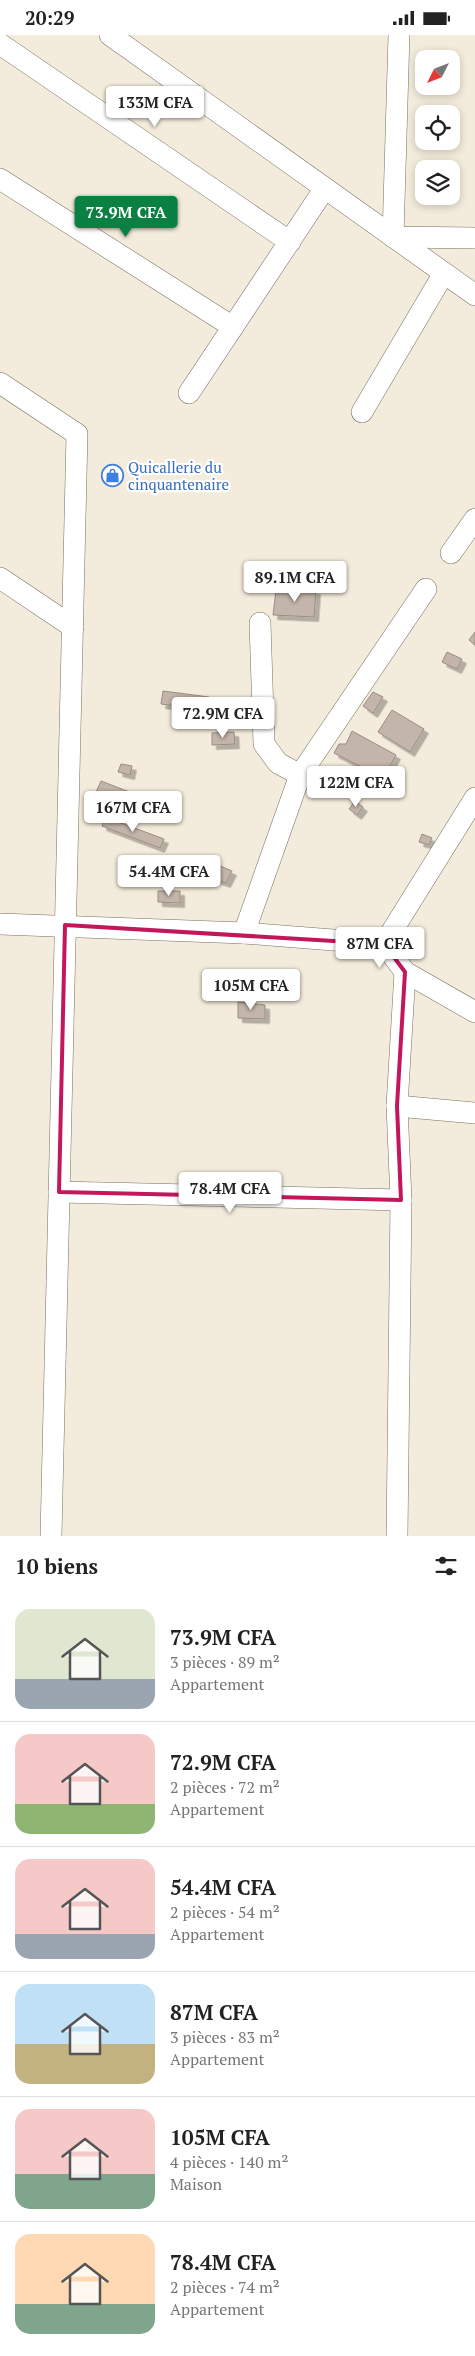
<!DOCTYPE html>
<html lang="fr">
<head>
<meta charset="utf-8">
<style>
  body { margin:0; font-family:"PT Serif",serif; background:#f6f6f6; color:#222; height:100vh; display:flex; flex-direction:column; font-size:19px; white-space:nowrap }
  * { box-sizing:border-box; margin:0 }
  p { font-size:16px; color:#767676 }
  .icon { flex:none; width:28px; height:28px; fill:none; stroke:currentColor; stroke-width:2; stroke-linecap:round; stroke-linejoin:round }
  .map { position:relative; height:1501px; overflow:hidden }
  .panel { display:flex; flex-direction:column; background:#fff; flex:1 }
  .panel>* { flex:none }
  .needle { width:32px; rotate:228deg }
  .buttons { position:absolute; left:415px; top:15px; display:grid; gap:10px }
  .buttons a { display:grid; place-items:center; width:45px; height:45px; border-radius:10px; background:#fff; box-shadow:0 2px 8px #0003; font-size:25px }
  .price { position:absolute; translate:-50% -42px; padding:0 11px; border-radius:5px; background:#fff; color:#222; font-size:16px; line-height:32px; filter:drop-shadow(0 1px 2px #0008) }
  .price::after { content:''; position:absolute; left:50%; top:30px; width:15px; height:11px; margin-left:-8px; background:inherit; clip-path:polygon(0 0,100% 0,50% 100%) }
  .price.on { background:#0b8043; color:#fff }
  ul { padding:0; list-style:none }
  li { display:flex; align-items:center; gap:15px; height:125px; padding:0 15px }
  li+li { border-top:1px solid #e0e0e0 }
  li span { display:grid; place-items:center; flex:none; width:140px; height:100px; border-radius:15px; color:#555 }
  li>.icon { margin-inline-start:auto }
  span .icon { width:60px; height:60px; fill:#fffc; stroke-width:1 }
  li b { font-size:21px }
  h2 { display:flex; justify-content:space-between; align-items:center; height:60px; padding:0 15px; font-size:21px }
  .status { display:flex; justify-content:space-between; align-items:center; height:35px; padding:0 25px; background:#fff; direction:ltr }
  .status svg { height:14px; fill:currentColor }
  .map>svg:first-child { display:block }
  .building { fill:#c3b5a9; stroke:#9a8d81; filter:url(#shadow) }
  .lines { fill:none; stroke-linecap:round; stroke-linejoin:round }
  .minor-casing { stroke:#777062; stroke-width:22 }
  .minor { stroke:#fff; stroke-width:21 }
  .marked { fill:none; stroke:#c2185b; stroke-width:4; stroke-linejoin:round }
  .labels { text-anchor:middle; dominant-baseline:central; stroke-width:4.5; stroke-linejoin:round; paint-order:stroke }
  .shop-label { font-size:15px; fill:#366cbe; stroke:#fff; text-anchor:start }
</style>
</head>
<body>
<div class="status"><b>20:29</b><svg viewBox="0 0 49 12"><path d="M0 12V9h3v3zM5 12V6h3v6zM10 12V3h3v9zM15 12V0h3v12zM26 1h20v11H26zM47 4h2v5h-2z"/></svg></div>
<div class="map">
<svg width="475" height="1501" viewBox="0 0 475 1501">
  <defs>
    <filter id="shadow"><feDropShadow dx="4.5" dy="4.5" stdDeviation="0" flood-color="#0004"/></filter>
  </defs>
  <rect width="100%" height="100%" fill="#f3ebdb"/>
  <g class="building">
    <path d="M276,555H316L314,582L273,580Z"/>
    <path d="M475,597V610L469,605Z"/>
    <path d="M447,617L462,624L457,634L442,627Z"/>
    <path d="M163,656L209,662L207,675L161,669Z"/>
    <path d="M373,657L383,662L373,678L363,671Z"/>
    <path d="M392,675L424,694L410,717L378,697Z"/>
    <path d="M352,696L396,720L383,743L334,718L339,709H346Z"/>
    <path d="M234,697L235,709L212,710V698Z"/>
    <path d="M121,729L132,731L130,740L118,737Z"/>
    <path d="M101,746L140,761L132,783L91,768Z"/>
    <path d="M355,766L363,772L357,780L349,774Z"/>
    <path d="M105,782L164,804L160,813L102,791Z"/>
    <path d="M422,799L432,803L429,810L419,807Z"/>
    <path d="M197,821L232,836L226,848L189,835Z"/>
    <path d="M158,856H180V868L158,867Z"/>
    <path d="M238,967L265,970V984L238,983Z"/>
  </g>
  <g class="lines">
    <defs>
      <g id="minor">
        <path d="M110,0L475,260"/>
        <path d="M399,0L393,202L475,203"/>
        <path d="M0,9L290,207"/>
        <path d="M0,144L233,292"/>
        <path d="M0,348L77,399L51,1501"/>
        <path d="M189,358L325,153"/>
        <path d="M362,377L444,238"/>
        <path d="M451,518L475,484"/>
        <path d="M0,543L73,592"/>
        <path d="M260,588L264,709L278,728L300,740"/>
        <path d="M0,889L244,898L384,909"/>
        <path d="M244,898L300,740L426,554"/>
        <path d="M384,909L475,763"/>
        <path d="M384,909L405,937L475,977"/>
        <path d="M397,1071L475,1078"/>
        <path d="M59,1157L401,1165"/>
        <path d="M397,1501L401,1165L397,1071L405,937"/>
      </g>
    </defs>
    <use href="#minor" class="minor-casing"/>
    <use href="#minor" class="minor"/>
  </g>
  <path class="marked" d="M65,890L384,909L405,937L397,1071L401,1165L59,1157Z"/>
  <defs>
    <symbol id="shop-ring" viewBox="-11 -11 22 22"><circle r="9.5" fill="#fff" stroke="#3f7fe0" stroke-width="1.5"/><path d="M-5-2.5h2.3a2.7 3.5 0 0 1 5.4 0H5L5.5 6h-11ZM-1.5-2.5h3a1.5 2.3 0 0 0-3 0Z" fill="#3f7fe0"/></symbol>
  </defs>
  <g fill-rule="evenodd">
    <use href="#shop-ring" x="100" y="428" width="25" height="25"/>
  </g>
  <g class="labels">
    <g class="shop-label">
      <text x="128" y="432">Quicallerie du<tspan x="128" dy="17">cinquantenaire</tspan></text>
    </g>
  </g>
</svg>
<div class="buttons">
<a><svg class="needle" viewBox="-14 -14 28 28"><path d="M0-13l5 13h-10z" fill="#e53935"/><path d="M0 13l5-13h-10z" fill="#767676"/></svg></a>
<a><svg class="icon" aria-label="locate" viewBox="0 0 24 24"><circle cx="12" cy="12" r="6"/><path d="M12 2v4M12 18v4M2 12h4M18 12h4"/></svg></a>
<a><svg class="icon" aria-label="layers" viewBox="0 0 24 24"><path d="M12 4l9 5-9 5-9-5zM3 14l9 5 9-5"/></svg></a>
</div>
<b class="price" style="left:155px;top:93px">133M CFA</b>
<b class="price on" style="left:126px;top:203px">73.9M CFA</b>
<b class="price" style="left:295px;top:568px">89.1M CFA</b>
<b class="price" style="left:223px;top:704px">72.9M CFA</b>
<b class="price" style="left:356px;top:773px">122M CFA</b>
<b class="price" style="left:133px;top:798px">167M CFA</b>
<b class="price" style="left:169px;top:862px">54.4M CFA</b>
<b class="price" style="left:380px;top:934px">87M CFA</b>
<b class="price" style="left:251px;top:976px">105M CFA</b>
<b class="price" style="left:230px;top:1179px">78.4M CFA</b>
</div>
<section class="panel">
<h2>10 biens<svg class="icon" aria-label="filters" viewBox="0 0 24 24"><path d="M4 7h16M4 17h16"/><circle cx="9" cy="7" r="2"/><circle cx="15" cy="17" r="2"/></svg></h2>
<ul>
<li><span style="background:linear-gradient(#dfe7d0 70%,#9aa5b1 0)"><svg class="icon" aria-label="home" viewBox="0 0 24 24"><path d="M3 11l9-7 9 7M6 9v11h12V9"/></svg></span><div><b>73.9M CFA</b><p>3 pièces · 89 m²</p><p>Appartement</p></div></li>
<li><span style="background:linear-gradient(#f6c9c9 70%,#8fb573 0)"><svg class="icon" aria-label="home" viewBox="0 0 24 24"><path d="M3 11l9-7 9 7M6 9v11h12V9"/></svg></span><div><b>72.9M CFA</b><p>2 pièces · 72 m²</p><p>Appartement</p></div></li>
<li><span style="background:linear-gradient(#f6c9c9 75%,#9aa5b1 0)"><svg class="icon" aria-label="home" viewBox="0 0 24 24"><path d="M3 11l9-7 9 7M6 9v11h12V9"/></svg></span><div><b>54.4M CFA</b><p>2 pièces · 54 m²</p><p>Appartement</p></div></li>
<li><span style="background:linear-gradient(#bfe0f5 60%,#c2b280 0)"><svg class="icon" aria-label="home" viewBox="0 0 24 24"><path d="M3 11l9-7 9 7M6 9v11h12V9"/></svg></span><div><b>87M CFA</b><p>3 pièces · 83 m²</p><p>Appartement</p></div></li>
<li><span style="background:linear-gradient(#f6c9c9 65%,#7fa58c 0)"><svg class="icon" aria-label="home" viewBox="0 0 24 24"><path d="M3 11l9-7 9 7M6 9v11h12V9"/></svg></span><div><b>105M CFA</b><p>4 pièces · 140 m²</p><p>Maison</p></div></li>
<li><span style="background:linear-gradient(#ffd9b3 70%,#7fa58c 0)"><svg class="icon" aria-label="home" viewBox="0 0 24 24"><path d="M3 11l9-7 9 7M6 9v11h12V9"/></svg></span><div><b>78.4M CFA</b><p>2 pièces · 74 m²</p><p>Appartement</p></div></li>
</ul>
</section>
</body>
</html>
